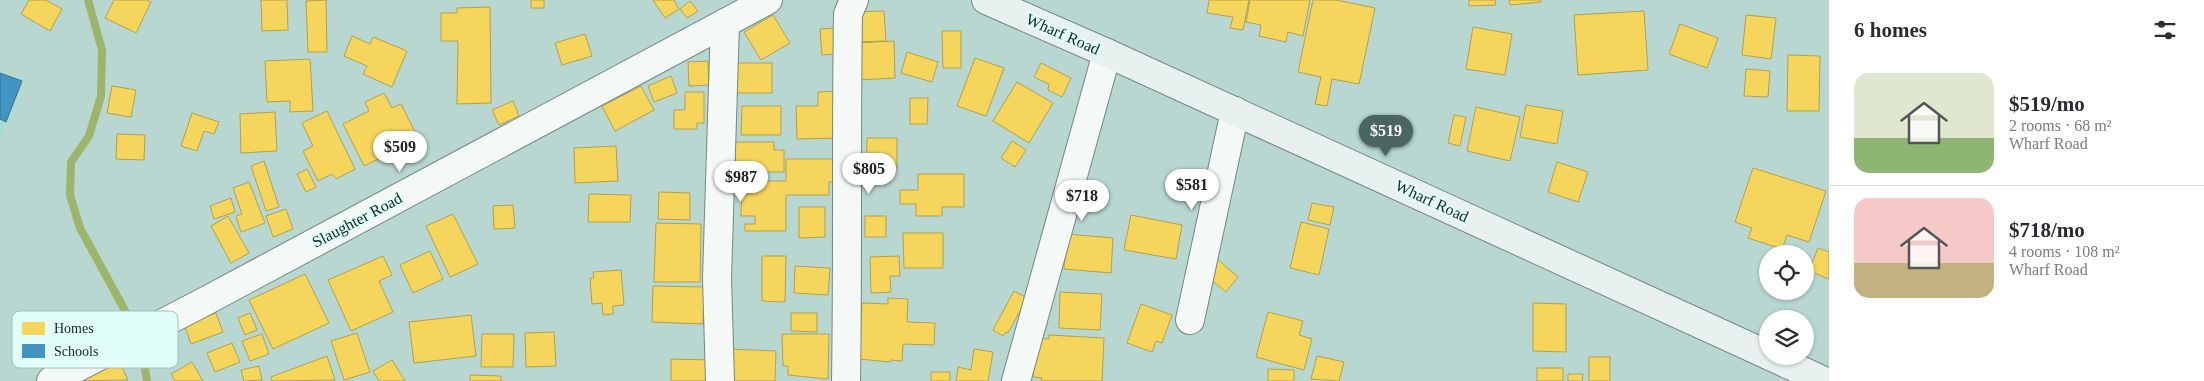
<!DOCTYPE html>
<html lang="en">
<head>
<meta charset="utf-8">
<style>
  body { margin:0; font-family:"Times New Roman",serif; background:#f7f7f7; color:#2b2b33; height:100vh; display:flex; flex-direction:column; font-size:19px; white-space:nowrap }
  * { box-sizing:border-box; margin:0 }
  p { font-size:16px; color:#7c7c81 }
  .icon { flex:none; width:28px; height:28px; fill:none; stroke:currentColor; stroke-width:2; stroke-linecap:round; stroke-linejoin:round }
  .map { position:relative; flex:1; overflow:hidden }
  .panel { display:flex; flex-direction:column; background:#fff; width:375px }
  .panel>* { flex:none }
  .tools { position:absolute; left:1759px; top:245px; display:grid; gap:10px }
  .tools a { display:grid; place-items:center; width:55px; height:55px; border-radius:50%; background:#fff; box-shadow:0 1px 4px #0004; font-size:25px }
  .price { position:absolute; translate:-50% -42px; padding:0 11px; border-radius:18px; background:#fff; color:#222; font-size:16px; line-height:32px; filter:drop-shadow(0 1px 2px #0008) }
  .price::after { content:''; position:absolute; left:50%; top:30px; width:15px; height:11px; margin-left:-8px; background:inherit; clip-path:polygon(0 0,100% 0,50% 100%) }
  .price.active { background:#4b6560; color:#fff }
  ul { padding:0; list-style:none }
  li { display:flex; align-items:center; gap:15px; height:125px; padding:0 25px }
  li+li { border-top:1px solid #e1e1e2 }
  li span { display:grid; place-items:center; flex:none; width:140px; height:100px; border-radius:15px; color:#555 }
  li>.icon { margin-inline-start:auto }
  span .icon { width:60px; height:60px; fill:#fffc; stroke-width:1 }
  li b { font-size:21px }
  h2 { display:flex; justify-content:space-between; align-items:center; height:60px; padding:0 25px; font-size:21px }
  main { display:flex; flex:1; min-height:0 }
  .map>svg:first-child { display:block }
  .built { fill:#a9dbd1 }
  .homes { fill:#f6d55c; stroke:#b1a14b }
  .schools { fill:#4393c3; stroke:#347393 }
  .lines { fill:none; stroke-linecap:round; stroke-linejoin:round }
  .stream { stroke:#9cb56a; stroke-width:8 }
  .minor-casing { stroke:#708884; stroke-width:30 }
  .tertiary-casing { stroke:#708884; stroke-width:30 }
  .secondary-casing { stroke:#708884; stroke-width:30 }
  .minor { stroke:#f4f9f8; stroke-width:28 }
  .tertiary { stroke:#f4f9f8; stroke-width:28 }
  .secondary { stroke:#e9f0f0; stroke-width:28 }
  .labels { text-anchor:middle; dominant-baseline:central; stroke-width:5; stroke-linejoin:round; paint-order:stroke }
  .street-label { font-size:16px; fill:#112824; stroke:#e2fef8 }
  .key { fill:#e2fef8; stroke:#a3beb8; stroke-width:1 }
  .key-label { font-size:14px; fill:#112824 }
</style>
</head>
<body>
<main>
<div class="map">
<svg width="1829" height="381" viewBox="0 0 1829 381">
  <rect width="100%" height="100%" fill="#b8d7d0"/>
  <path class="built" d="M0,72L24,81L0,141Z"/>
  <g class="homes">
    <path d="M29,0H46L62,9L50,31L21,14Z"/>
    <path d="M114,0H146L151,2L136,33L105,18Z"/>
    <path d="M261,0H287L288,30L262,31Z"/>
    <path d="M326,0L327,52H308L306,1Z"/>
    <rect x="531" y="0" width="13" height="8"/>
    <path d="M653,0H674L679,9L665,18Z"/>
    <path d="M1209,0H1249L1243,30L1230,28L1233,17L1207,13Z"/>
    <path d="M1250,0H1310L1303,36L1288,32L1286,42L1259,36L1261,25L1246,22Z"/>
    <path d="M1313,0H1336L1375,8L1359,84L1332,79L1327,106L1315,104L1321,77L1298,72Z"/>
    <path d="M1469,0H1495L1496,5L1469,6Z"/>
    <path d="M1509,0H1541V2L1510,5Z"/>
    <path d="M690,1L698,11L687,18L680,9Z"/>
    <path d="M490,7L491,103L457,104L458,41H441V13H457V8Z"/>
    <path d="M884,11L886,41L851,42L850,12Z"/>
    <path d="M1644,11L1648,70L1578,75L1574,15Z"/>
    <path d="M773,15L790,43L761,60L744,32Z"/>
    <path d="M1746,15L1776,18L1771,59L1742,55Z"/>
    <path d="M1680,24L1718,38L1707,68L1669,54Z"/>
    <path d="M1473,27L1512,34L1505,75L1466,69Z"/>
    <path d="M834,28L836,54L822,55L820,29Z"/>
    <path d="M942,31H961V68H943Z"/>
    <path d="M585,34L592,56L562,65L555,43Z"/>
    <path d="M352,36L370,44L373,37L407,51L392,87L363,74L367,66L344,56Z"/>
    <path d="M894,41L895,78L858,80L856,43Z"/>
    <path d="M907,52L938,62L932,82L901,73Z"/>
    <path d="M1788,55L1820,56L1819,111H1787Z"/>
    <path d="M975,58L1004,68L986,116L957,106Z"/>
    <path d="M310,59L313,111L290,112V101L267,102L265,61Z"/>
    <path d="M708,61L709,85L689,86L688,62Z"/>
    <rect x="735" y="63" width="37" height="30"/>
    <path d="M1041,63L1071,78L1062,97L1048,90L1049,84L1034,77Z"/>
    <path d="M1746,69L1770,71L1768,97L1744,96Z"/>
    <path d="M671,76L677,93L654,102L648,86Z"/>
    <path d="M1017,82L1053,103L1029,143L993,121Z"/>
    <path d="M112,86L136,90L131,117L107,113Z"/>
    <path d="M641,86L654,110L615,131L602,106Z"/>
    <path d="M836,91L837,138L797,139L796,106H818V92Z"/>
    <path d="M685,92H704V123H697V129H674V110H685Z"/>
    <path d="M384,93L392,108L401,104L419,140L364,166L343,124L369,111L365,102Z"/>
    <path d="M910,98H928L927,124H910Z"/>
    <path d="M513,101L519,116L499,125L492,110Z"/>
    <path d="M1526,105L1563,111L1557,144L1520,137Z"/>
    <path d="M742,106H781V135H741Z"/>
    <path d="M1476,107L1520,117L1510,161L1467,151Z"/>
    <path d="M327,111L355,169L336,179L332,174L318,181L303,151L313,146L302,123Z"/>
    <path d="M275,112L277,151L241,153L240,114Z"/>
    <path d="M192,113L219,122L214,134L204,131L197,151L181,146Z"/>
    <path d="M1454,115L1466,117L1460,146L1448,143Z"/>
    <path d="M117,134L145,135L144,160L116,159Z"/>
    <path d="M867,138H897V168H890V182H866Z"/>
    <path d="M1012,141L1026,150L1015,167L1001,158Z"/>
    <path d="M735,142H774V150H784V172H735Z"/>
    <path d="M616,146L618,181L575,183L574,148Z"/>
    <path d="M786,159H838L837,182H829V195H786V231H745V224H755V216H741L742,181H786Z"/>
    <path d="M264,161L279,207L266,211L251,166Z"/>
    <path d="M1557,162L1588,172L1578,202L1548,192Z"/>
    <path d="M1753,168L1826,191L1809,242L1787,235L1782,249L1748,238L1752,228L1735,222Z"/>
    <path d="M307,169L316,187L306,192L297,174Z"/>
    <path d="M918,174H964V207H942V216H916V204H900V190H918Z"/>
    <path d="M249,182L265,223L241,232L236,216L242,214L233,188Z"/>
    <path d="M659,192L690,193V220L658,219Z"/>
    <path d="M589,194L631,195L630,222H588Z"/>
    <path d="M231,198L235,212L214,219L210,206Z"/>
    <path d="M1312,203L1334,207L1330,225L1308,220Z"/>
    <path d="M513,205L515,228L494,229L493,206Z"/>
    <path d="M799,207H825V237L799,238Z"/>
    <path d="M286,209L293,229L273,237L266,216Z"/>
    <path d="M453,214L478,264L450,277L426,226Z"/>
    <path d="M1131,215L1182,225L1176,259L1124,250Z"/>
    <path d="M228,216L249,253L231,263L211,226Z"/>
    <rect x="865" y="216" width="21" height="21"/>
    <path d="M1301,222L1329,229L1319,275L1290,268Z"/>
    <path d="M656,223L701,224L700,282H654Z"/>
    <path d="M903,233H943V268H904Z"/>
    <path d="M1067,234L1113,238L1111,273L1064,269Z"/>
    <path d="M1818,248L1829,252V279L1809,271Z"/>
    <path d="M430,251L443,279L413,293L400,265Z"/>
    <path d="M383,256L392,275L379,281L393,312L351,331L328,280Z"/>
    <path d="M762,256H786L785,302L762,301Z"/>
    <path d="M899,256L900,276H890L891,292L871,293L870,257Z"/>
    <path d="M1216,258L1238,277L1226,292L1203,273Z"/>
    <path d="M795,266L830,268L828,295L794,293Z"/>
    <path d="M621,270L624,305L613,306V314L603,315L602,303L592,304L590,278H594L593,272Z"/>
    <path d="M305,274L329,323L273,349L249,300Z"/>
    <path d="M653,286L704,287L703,324L652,322Z"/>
    <path d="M1014,291L1027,298L1008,333L1006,332L1003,336L993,330Z"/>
    <path d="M1060,292L1102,294L1100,330L1059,328Z"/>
    <path d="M888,298L908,299L907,322L935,323L934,345L903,344L902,361L890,360V362L859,359L862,303L888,304Z"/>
    <path d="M1533,303L1566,304V352L1533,351Z"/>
    <path d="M1141,304L1172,315L1162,343L1156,341L1152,352L1127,343Z"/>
    <path d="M1268,312L1303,321L1299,335L1312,339L1304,370L1256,357Z"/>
    <path d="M216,313L223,332L191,344L184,324Z"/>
    <path d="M250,313L257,330L245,335L238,318Z"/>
    <path d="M791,313H817V332L791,331Z"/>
    <path d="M471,315L476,356L414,363L409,322Z"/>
    <path d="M554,332L556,366L526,367L525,333Z"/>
    <path d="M357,333L370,372L344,380L331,341Z"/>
    <path d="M262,334L269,354L250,361L242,341Z"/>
    <path d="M482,334H514L513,367H481Z"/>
    <path d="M782,334H829L828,379L788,375V366H783Z"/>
    <path d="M1049,335L1104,338L1102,381H1041L1042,378L1033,377L1035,338L1049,339Z"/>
    <path d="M232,343L240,362L215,372L207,353Z"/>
    <path d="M728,349L776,351L775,381H726Z"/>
    <path d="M974,349L993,352L988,381H956L958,367L971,370Z"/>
    <path d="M327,356L335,380L272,381L271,377Z"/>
    <path d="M1317,356L1344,362L1339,381L1311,379Z"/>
    <rect x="1589" y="357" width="21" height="24"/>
    <path d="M118,359L128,380L71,381Z"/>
    <path d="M671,359L711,360V381H671Z"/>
    <path d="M392,360L405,381H379L373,371Z"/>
    <path d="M192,362L203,381H175L171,374Z"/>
    <path d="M259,366L262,380L244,381L241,370Z"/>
    <rect x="1537" y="368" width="26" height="13"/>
    <path d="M1268,369L1294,370V381H1268Z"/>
    <rect x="931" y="372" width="19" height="9"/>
    <path d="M1568,374H1583L1582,381H1568Z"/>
    <path d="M470,375L501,376V381H470Z"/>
  </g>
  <path class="schools" d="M0,73L22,81L6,122L0,119Z"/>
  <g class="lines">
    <g class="stream">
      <path d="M88,0L102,50L101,96L89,136L71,162L70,195L80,228L128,316"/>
      <path d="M142,351L147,381"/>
    </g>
    <defs>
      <g id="minor">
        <path d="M1190,320L1235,111"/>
        <path d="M720,381L717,278L725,23"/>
        <path d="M846,381C848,259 846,136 848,14L854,0"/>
        <path d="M1016,381L1107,53"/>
      </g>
      <path id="tertiary" d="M51,381L200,304L768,0"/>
      <g id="secondary">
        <path d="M986,0L1107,53L1768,355"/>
        <path d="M1770,356L1824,381"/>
      </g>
    </defs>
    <use href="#minor" class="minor-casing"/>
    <use href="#tertiary" class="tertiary-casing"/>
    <use href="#secondary" class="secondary-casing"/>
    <use href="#minor" class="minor"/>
    <use href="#tertiary" class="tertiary"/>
    <use href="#secondary" class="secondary"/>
  </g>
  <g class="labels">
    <g class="street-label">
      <text transform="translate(1063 34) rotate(24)">Wharf Road</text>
      <text transform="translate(1432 201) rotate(25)">Wharf Road</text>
      <text transform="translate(357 220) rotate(-28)">Slaughter Road</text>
    </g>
  </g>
  <rect x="12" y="311" width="166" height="57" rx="8" class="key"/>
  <rect x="22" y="322" width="23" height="13" fill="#f6d55c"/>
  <rect x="22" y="344" width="23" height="14" fill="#4393c3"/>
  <g class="key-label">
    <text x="54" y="333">Homes</text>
    <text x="54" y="356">Schools</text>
  </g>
</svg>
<div class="tools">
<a><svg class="icon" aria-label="locate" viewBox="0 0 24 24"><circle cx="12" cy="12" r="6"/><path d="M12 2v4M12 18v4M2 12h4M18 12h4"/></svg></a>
<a><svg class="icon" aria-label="layers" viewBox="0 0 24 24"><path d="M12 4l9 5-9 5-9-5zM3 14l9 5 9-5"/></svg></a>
</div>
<b class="price active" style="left:1386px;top:157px">$519</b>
<b class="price" style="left:400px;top:173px">$509</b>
<b class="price" style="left:869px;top:195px">$805</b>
<b class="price" style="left:741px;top:203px">$987</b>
<b class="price" style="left:1192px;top:211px">$581</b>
<b class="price" style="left:1082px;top:222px">$718</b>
</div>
<section class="panel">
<h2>6 homes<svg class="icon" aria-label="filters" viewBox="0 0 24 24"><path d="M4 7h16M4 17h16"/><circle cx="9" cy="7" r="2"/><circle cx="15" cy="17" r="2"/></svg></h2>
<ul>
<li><span style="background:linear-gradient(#dfe7d0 65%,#8fb573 0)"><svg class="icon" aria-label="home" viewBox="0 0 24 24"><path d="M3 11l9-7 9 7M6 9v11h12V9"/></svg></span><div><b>$519/mo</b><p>2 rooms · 68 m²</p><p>Wharf Road</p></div></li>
<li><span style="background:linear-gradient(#f6c9c9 65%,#c2b280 0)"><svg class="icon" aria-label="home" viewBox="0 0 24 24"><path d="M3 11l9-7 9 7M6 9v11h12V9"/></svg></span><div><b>$718/mo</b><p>4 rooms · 108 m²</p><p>Wharf Road</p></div></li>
</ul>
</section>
</main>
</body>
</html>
